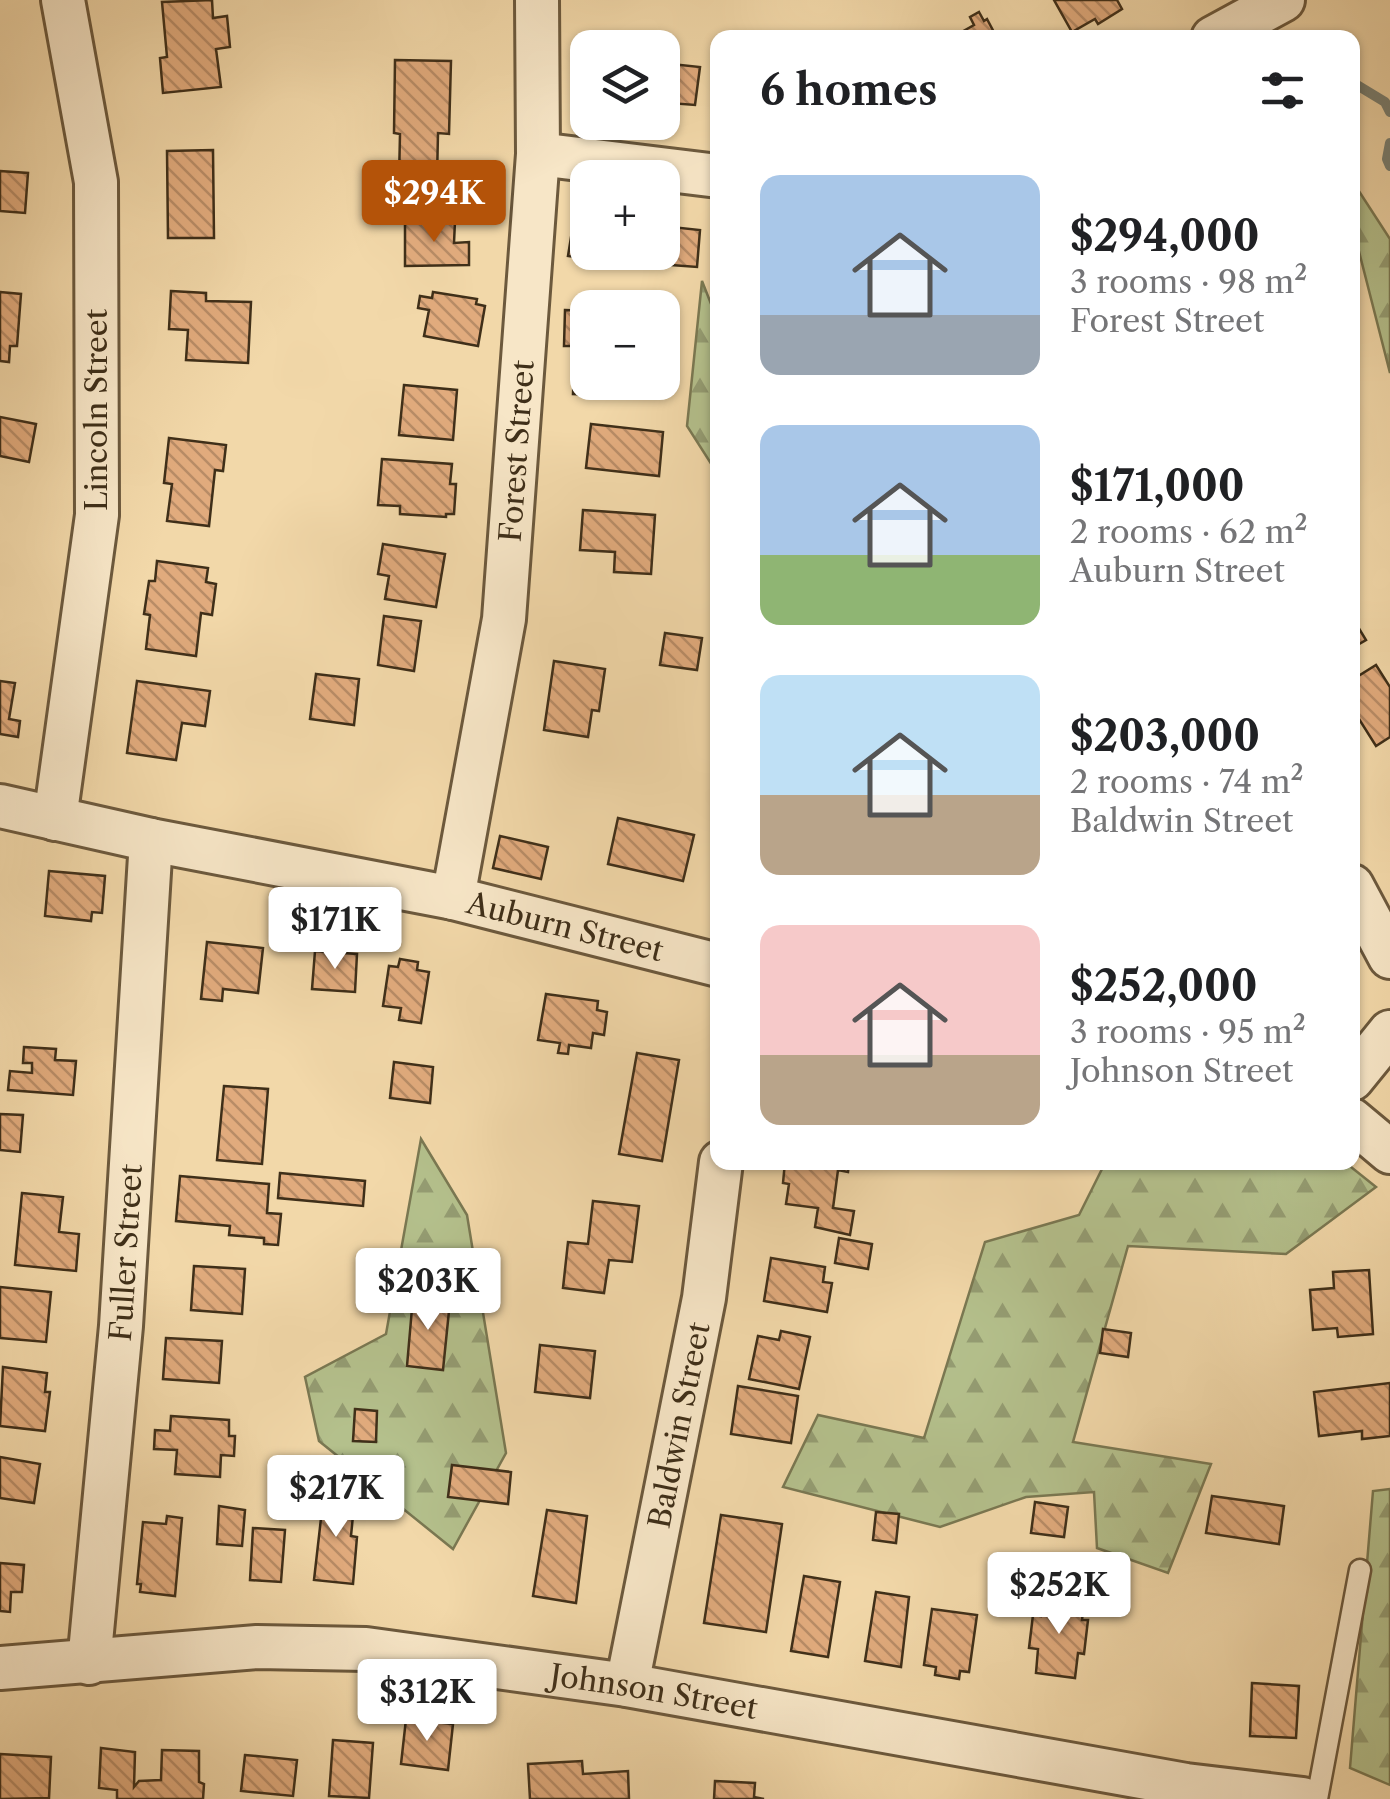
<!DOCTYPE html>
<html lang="en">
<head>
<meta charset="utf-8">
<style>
  body { margin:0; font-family:"Libre Caslon Text",serif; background:#f6f6f6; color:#202124; height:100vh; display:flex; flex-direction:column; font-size:38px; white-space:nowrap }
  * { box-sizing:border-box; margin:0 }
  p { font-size:32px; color:#757577 }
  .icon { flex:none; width:55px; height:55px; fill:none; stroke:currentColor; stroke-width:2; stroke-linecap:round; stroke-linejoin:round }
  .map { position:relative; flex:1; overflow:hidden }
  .panel { position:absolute; left:710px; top:30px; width:650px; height:1140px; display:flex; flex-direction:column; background:#fff; border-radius:20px; box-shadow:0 2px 8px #0004 }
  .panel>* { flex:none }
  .tools { position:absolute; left:570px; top:30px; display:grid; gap:20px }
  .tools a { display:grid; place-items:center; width:110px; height:110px; border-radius:20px; background:#fff; box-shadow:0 2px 8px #0004; font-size:50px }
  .price { position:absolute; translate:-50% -85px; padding:0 22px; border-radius:10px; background:#fff; color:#222; font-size:32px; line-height:65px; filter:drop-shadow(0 2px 5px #0008) }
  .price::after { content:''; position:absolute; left:50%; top:60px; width:30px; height:22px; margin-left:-15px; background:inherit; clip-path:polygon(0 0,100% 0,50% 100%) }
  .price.current { background:#b45309; color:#fff }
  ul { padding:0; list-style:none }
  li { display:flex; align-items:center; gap:30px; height:250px; padding:0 50px }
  li span { display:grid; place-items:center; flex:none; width:280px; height:200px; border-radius:20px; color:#555 }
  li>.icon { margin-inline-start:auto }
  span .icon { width:120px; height:120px; fill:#fffc; stroke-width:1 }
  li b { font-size:42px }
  h2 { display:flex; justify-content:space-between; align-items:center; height:120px; padding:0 50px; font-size:42px }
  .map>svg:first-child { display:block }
  .forest { fill:url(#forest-firs); stroke:#7a7852; stroke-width:2.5 }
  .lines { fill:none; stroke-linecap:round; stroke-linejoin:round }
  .stream { stroke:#788175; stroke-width:10 }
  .building { fill:url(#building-back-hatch); stroke:#3f2f19; stroke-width:2.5 }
  .service-casing { stroke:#6c593d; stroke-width:25 }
  .minor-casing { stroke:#6c593d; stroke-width:48 }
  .service { stroke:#f7e6c7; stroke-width:20 }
  .minor { stroke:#f7e6c7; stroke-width:42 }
  .labels { text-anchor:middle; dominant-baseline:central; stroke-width:10; stroke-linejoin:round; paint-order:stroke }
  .street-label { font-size:30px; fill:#3f2f19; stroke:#f7e6c7 }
</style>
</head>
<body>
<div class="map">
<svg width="1390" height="1799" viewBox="0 0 1390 1799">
  <defs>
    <pattern id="forest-firs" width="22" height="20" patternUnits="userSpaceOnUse" patternTransform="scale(2.5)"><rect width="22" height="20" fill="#b4c08c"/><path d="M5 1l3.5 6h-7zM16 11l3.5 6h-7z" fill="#949c72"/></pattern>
    <pattern id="building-back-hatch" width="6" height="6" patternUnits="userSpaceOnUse" patternTransform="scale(2.5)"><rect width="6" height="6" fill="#e1ab7d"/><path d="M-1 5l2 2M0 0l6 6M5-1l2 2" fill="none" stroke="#b88c66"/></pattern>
  </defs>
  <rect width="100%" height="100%" fill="#f2d8a9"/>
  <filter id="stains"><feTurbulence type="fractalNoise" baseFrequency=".002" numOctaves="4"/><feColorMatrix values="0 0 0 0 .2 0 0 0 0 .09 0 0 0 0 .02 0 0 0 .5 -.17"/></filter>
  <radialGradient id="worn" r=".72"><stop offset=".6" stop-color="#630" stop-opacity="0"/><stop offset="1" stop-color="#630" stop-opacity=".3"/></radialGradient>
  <g class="forest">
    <path d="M1353,182L1390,239V373L1353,228Z"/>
    <path d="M702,281L717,319V473L687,426Z"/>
    <path d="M421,1139L467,1215L506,1453L453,1549L319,1441L305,1377L386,1334Z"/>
    <path d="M1105,1163H1346L1376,1187L1286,1254L1128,1246L1073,1442L1211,1464L1168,1573L1097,1548L1094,1492L1026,1497L940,1527L783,1487L818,1415L924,1438L985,1242L1079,1215Z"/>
    <path d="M1390,1489V1785L1350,1768L1373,1491Z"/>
  </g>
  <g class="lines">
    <g class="stream">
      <path d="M1352,82L1385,102L1390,112"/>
      <path d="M1390,143L1387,159L1390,166"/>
    </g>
  </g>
  <g class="building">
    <path d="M212,0L213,18L227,16L230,47L216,49L221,87L163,93L160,58L167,57L162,2Z"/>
    <path d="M1054,0H1117L1122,9L1098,24L1095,19L1072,32Z"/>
    <path d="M979,12L984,21L987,19L997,38H951L974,25L970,17Z"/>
    <path d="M395,60L451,61L449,134L438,133L437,179H399L400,134L394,133Z"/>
    <path d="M662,63L700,67L695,105L670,103V110L662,109Z"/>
    <path d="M213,150L214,238H168L167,151Z"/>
    <path d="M0,171L28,173L25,213L0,211Z"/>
    <path d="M576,206L588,208V252H603L602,261L568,256Z"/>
    <path d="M405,221H455L454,243L469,242V265L405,266Z"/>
    <path d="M662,226L700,230L697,267L658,264L659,252H662Z"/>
    <path d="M171,291L206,293V301L251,302L248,363L186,360L188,330L169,329Z"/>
    <path d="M0,292L21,294L17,346H10L9,362L0,361Z"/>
    <path d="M433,292L477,299L476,304L485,306L478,346L424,336L429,310L418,308L420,296L432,298Z"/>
    <path d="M565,310L588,311V382H620L619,396L573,394L575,346H564Z"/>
    <path d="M404,385L457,390L453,440L399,435Z"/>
    <path d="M0,417L36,424L29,462L0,456Z"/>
    <path d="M591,424L663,432L659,476L586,468Z"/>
    <path d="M169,438L226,445L223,471L215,470L209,526L167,521L172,484L164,483Z"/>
    <path d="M382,459L452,464L450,484H456L454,514H446V517L400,514V506L378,505Z"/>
    <path d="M583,510L655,515L651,574L614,572L615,552L580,550Z"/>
    <path d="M383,544L445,554L436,607L385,599L389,576L378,574Z"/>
    <path d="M157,561L208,568L206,582L216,584L212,615L201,613L196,656L146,649L150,615L144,614L149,581H155Z"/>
    <path d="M384,616L421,621L414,671L378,665Z"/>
    <path d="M1352,617L1366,640L1352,648Z"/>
    <path d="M665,633L702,638L697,670L660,665Z"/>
    <path d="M554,661L605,669L599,711L592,710L588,737L544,730Z"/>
    <path d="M1376,665L1390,687V737L1376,746L1352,708V680Z"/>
    <path d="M316,674L359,679L354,725L310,719Z"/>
    <path d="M0,681L15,683L9,719L20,721L18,737L0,734Z"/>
    <path d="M137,681L210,691L205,726L182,723L176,760L127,753Z"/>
    <path d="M618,818L694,835L683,881L608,864Z"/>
    <path d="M500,836L548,847L541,879L493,868Z"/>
    <path d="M49,871L105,876L102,913L92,912L91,921L45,916Z"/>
    <path d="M207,942L263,948L258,993L223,989L222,1001L201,999Z"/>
    <path d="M315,951L357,954L355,992L312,989Z"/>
    <path d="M400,959L418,962L417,970L429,972L421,1023L399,1020L401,1008L383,1006L389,966L398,967Z"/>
    <path d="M546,994L598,1001L597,1010L607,1012L604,1035L593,1033L591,1048L569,1045L568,1054L558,1053L560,1043L538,1040Z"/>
    <path d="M24,1047L56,1049L55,1060L76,1061L73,1095L8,1090L10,1071L32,1073V1063H23Z"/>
    <path d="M637,1053L679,1060L662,1161L619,1154Z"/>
    <path d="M394,1062L433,1067L430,1103L390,1098Z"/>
    <path d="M224,1086L268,1089L262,1164L217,1160Z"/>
    <path d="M0,1114L23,1115L20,1152L0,1150Z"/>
    <path d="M785,1162H849L848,1172L838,1170L833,1208L854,1211L850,1235L815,1227L818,1208L786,1204L789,1184L783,1183Z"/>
    <path d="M280,1173L365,1181L363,1206L278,1198Z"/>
    <path d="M180,1176L269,1184L267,1213L281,1214L278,1245L264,1244V1238L229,1235L230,1226L176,1221Z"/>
    <path d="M22,1193L63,1197L59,1232L79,1234L76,1271L15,1265Z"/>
    <path d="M593,1201L639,1206L632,1262L609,1260L604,1293L563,1288L568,1242L588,1244Z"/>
    <path d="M839,1238L872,1244L868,1269L835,1263Z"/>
    <path d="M771,1258L825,1267L823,1282L832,1283L827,1312L764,1301Z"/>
    <path d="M194,1266L245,1269L242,1314L191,1310Z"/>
    <path d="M1369,1270L1373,1334L1338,1337L1337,1328L1313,1330L1310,1290L1334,1288L1333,1272Z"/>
    <path d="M0,1287L51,1292L46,1342L0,1338Z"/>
    <path d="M413,1297L450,1301L443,1370L407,1366Z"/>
    <path d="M1103,1329L1131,1333L1128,1357L1100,1353Z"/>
    <path d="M781,1331L810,1337L799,1389L749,1379L758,1336L779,1340Z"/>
    <path d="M166,1338L222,1341L219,1383L163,1379Z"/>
    <path d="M540,1345L595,1351L590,1398L535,1392Z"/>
    <path d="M3,1367L47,1373L45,1392H50L45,1431L0,1426Z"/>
    <path d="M1390,1383V1436L1362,1439V1431L1319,1436L1314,1392Z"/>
    <path d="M738,1386L798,1396L791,1443L731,1434Z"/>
    <path d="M355,1409L377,1411L376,1442L353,1441Z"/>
    <path d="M171,1416L229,1420V1436H235L234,1456L221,1455L220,1477L175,1474L177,1450L154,1449L155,1430L170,1431Z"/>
    <path d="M0,1457L40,1464L34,1503L0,1498Z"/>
    <path d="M452,1465L511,1472L508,1504L448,1497Z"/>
    <path d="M324,1492L355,1495L351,1536L357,1537L353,1584L314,1580Z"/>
    <path d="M1212,1496L1284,1506L1279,1544L1206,1533Z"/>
    <path d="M1035,1502L1068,1507L1064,1537L1031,1533Z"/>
    <path d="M219,1506L245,1510L242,1546L217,1544Z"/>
    <path d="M547,1510L587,1516L576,1603L533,1596Z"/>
    <path d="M876,1512L899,1514L896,1543L873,1540Z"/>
    <path d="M721,1515L782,1524L766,1632L704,1623Z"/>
    <path d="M167,1516L182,1518L175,1596L140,1592L141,1584H137L143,1522L166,1524Z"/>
    <path d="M253,1528L285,1530L281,1582L250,1580Z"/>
    <path d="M0,1563L24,1565L22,1592H11L10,1612L0,1611Z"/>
    <path d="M804,1576L840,1582L828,1657L791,1651Z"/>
    <path d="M876,1592L909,1597L901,1667L865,1661Z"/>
    <path d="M1044,1598L1084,1603L1082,1620H1088L1084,1654L1078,1653L1075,1678L1036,1673L1038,1649L1029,1648L1033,1615L1041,1616Z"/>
    <path d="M932,1609L977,1615L969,1672L960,1671L959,1679L935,1675L936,1667L924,1665Z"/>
    <path d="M1252,1683L1299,1686L1296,1738L1250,1736Z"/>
    <path d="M406,1719L453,1724L448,1770L401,1764Z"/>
    <path d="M333,1740L373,1743L369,1798L329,1796Z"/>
    <path d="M101,1748L135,1752L134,1787L139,1781L161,1780L162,1750L199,1751V1782L204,1784L203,1799H117V1790L99,1788Z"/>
    <path d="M0,1754L51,1757L49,1798L0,1799Z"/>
    <path d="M245,1755L297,1760L293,1796L241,1791Z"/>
    <path d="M582,1761L583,1774L628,1771L629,1799H530L528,1764Z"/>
    <path d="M715,1781L755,1783L754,1797L764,1799H714Z"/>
  </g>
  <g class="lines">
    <defs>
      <path id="service" d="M1317,1799L1360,1570"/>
      <g id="minor">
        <path d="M1213,38L1283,0"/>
        <path d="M538,154L718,176"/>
        <path id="s1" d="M0,806L151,840L453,898L718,965"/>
        <path d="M55,819L97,515L96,182L63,0"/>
        <path d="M1352,886L1390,957"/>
        <path id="s2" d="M453,898L504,619L538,154L537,0"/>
        <path d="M1352,1079L1390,1032"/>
        <path d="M1352,1120L1390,1152"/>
        <path id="s3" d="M89,1663L121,1326L151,840"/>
        <path id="s4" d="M0,1668L257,1647L366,1649L627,1685L1186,1785L1303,1799"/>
        <path id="s5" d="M627,1685L704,1298L721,1162"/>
      </g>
    </defs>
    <use href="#service" class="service-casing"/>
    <use href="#minor" class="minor-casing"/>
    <use href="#service" class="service"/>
    <use href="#minor" class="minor"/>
  </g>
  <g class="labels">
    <g class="street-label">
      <text transform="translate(96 410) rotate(-90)">Lincoln Street</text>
      <text stroke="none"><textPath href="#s2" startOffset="452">Forest Street</textPath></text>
      <text stroke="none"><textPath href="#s1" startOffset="578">Auburn Street</textPath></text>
      <text stroke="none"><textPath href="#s3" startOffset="412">Fuller Street</textPath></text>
      <text stroke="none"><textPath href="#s5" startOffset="265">Baldwin Street</textPath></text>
      <text stroke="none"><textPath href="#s4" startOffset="658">Johnson Street</textPath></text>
    </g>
  </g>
  <rect width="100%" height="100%" filter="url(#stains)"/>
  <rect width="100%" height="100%" fill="url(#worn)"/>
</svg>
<div class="tools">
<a><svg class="icon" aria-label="layers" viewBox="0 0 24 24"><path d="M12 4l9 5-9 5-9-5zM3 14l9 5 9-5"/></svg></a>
<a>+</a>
<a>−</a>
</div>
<b class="price current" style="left:434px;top:245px">$294K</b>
<b class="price" style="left:335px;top:972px">$171K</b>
<b class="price" style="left:428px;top:1333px">$203K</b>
<b class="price" style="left:336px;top:1540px">$217K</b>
<b class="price" style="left:1059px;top:1637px">$252K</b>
<b class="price" style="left:427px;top:1744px">$312K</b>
<section class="panel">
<h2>6 homes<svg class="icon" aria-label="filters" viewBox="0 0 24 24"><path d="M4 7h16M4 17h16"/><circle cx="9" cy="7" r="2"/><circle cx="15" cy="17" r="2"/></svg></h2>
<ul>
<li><span style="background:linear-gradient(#a9c7e8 70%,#9aa5b1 0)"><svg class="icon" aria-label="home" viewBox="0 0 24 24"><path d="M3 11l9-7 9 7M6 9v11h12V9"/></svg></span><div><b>$294,000</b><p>3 rooms · 98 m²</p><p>Forest Street</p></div></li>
<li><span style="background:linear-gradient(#a9c7e8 65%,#8fb573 0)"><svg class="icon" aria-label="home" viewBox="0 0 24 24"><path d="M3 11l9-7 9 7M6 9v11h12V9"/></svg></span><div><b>$171,000</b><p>2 rooms · 62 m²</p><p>Auburn Street</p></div></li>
<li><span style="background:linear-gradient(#bfe0f5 60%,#b9a48a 0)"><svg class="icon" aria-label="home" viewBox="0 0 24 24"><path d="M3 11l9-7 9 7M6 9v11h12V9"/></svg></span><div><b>$203,000</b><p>2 rooms · 74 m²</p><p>Baldwin Street</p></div></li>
<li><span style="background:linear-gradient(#f6c9c9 65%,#b9a48a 0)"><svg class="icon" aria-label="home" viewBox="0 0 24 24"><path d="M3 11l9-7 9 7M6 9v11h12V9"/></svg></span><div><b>$252,000</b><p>3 rooms · 95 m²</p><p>Johnson Street</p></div></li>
</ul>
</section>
</div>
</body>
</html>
